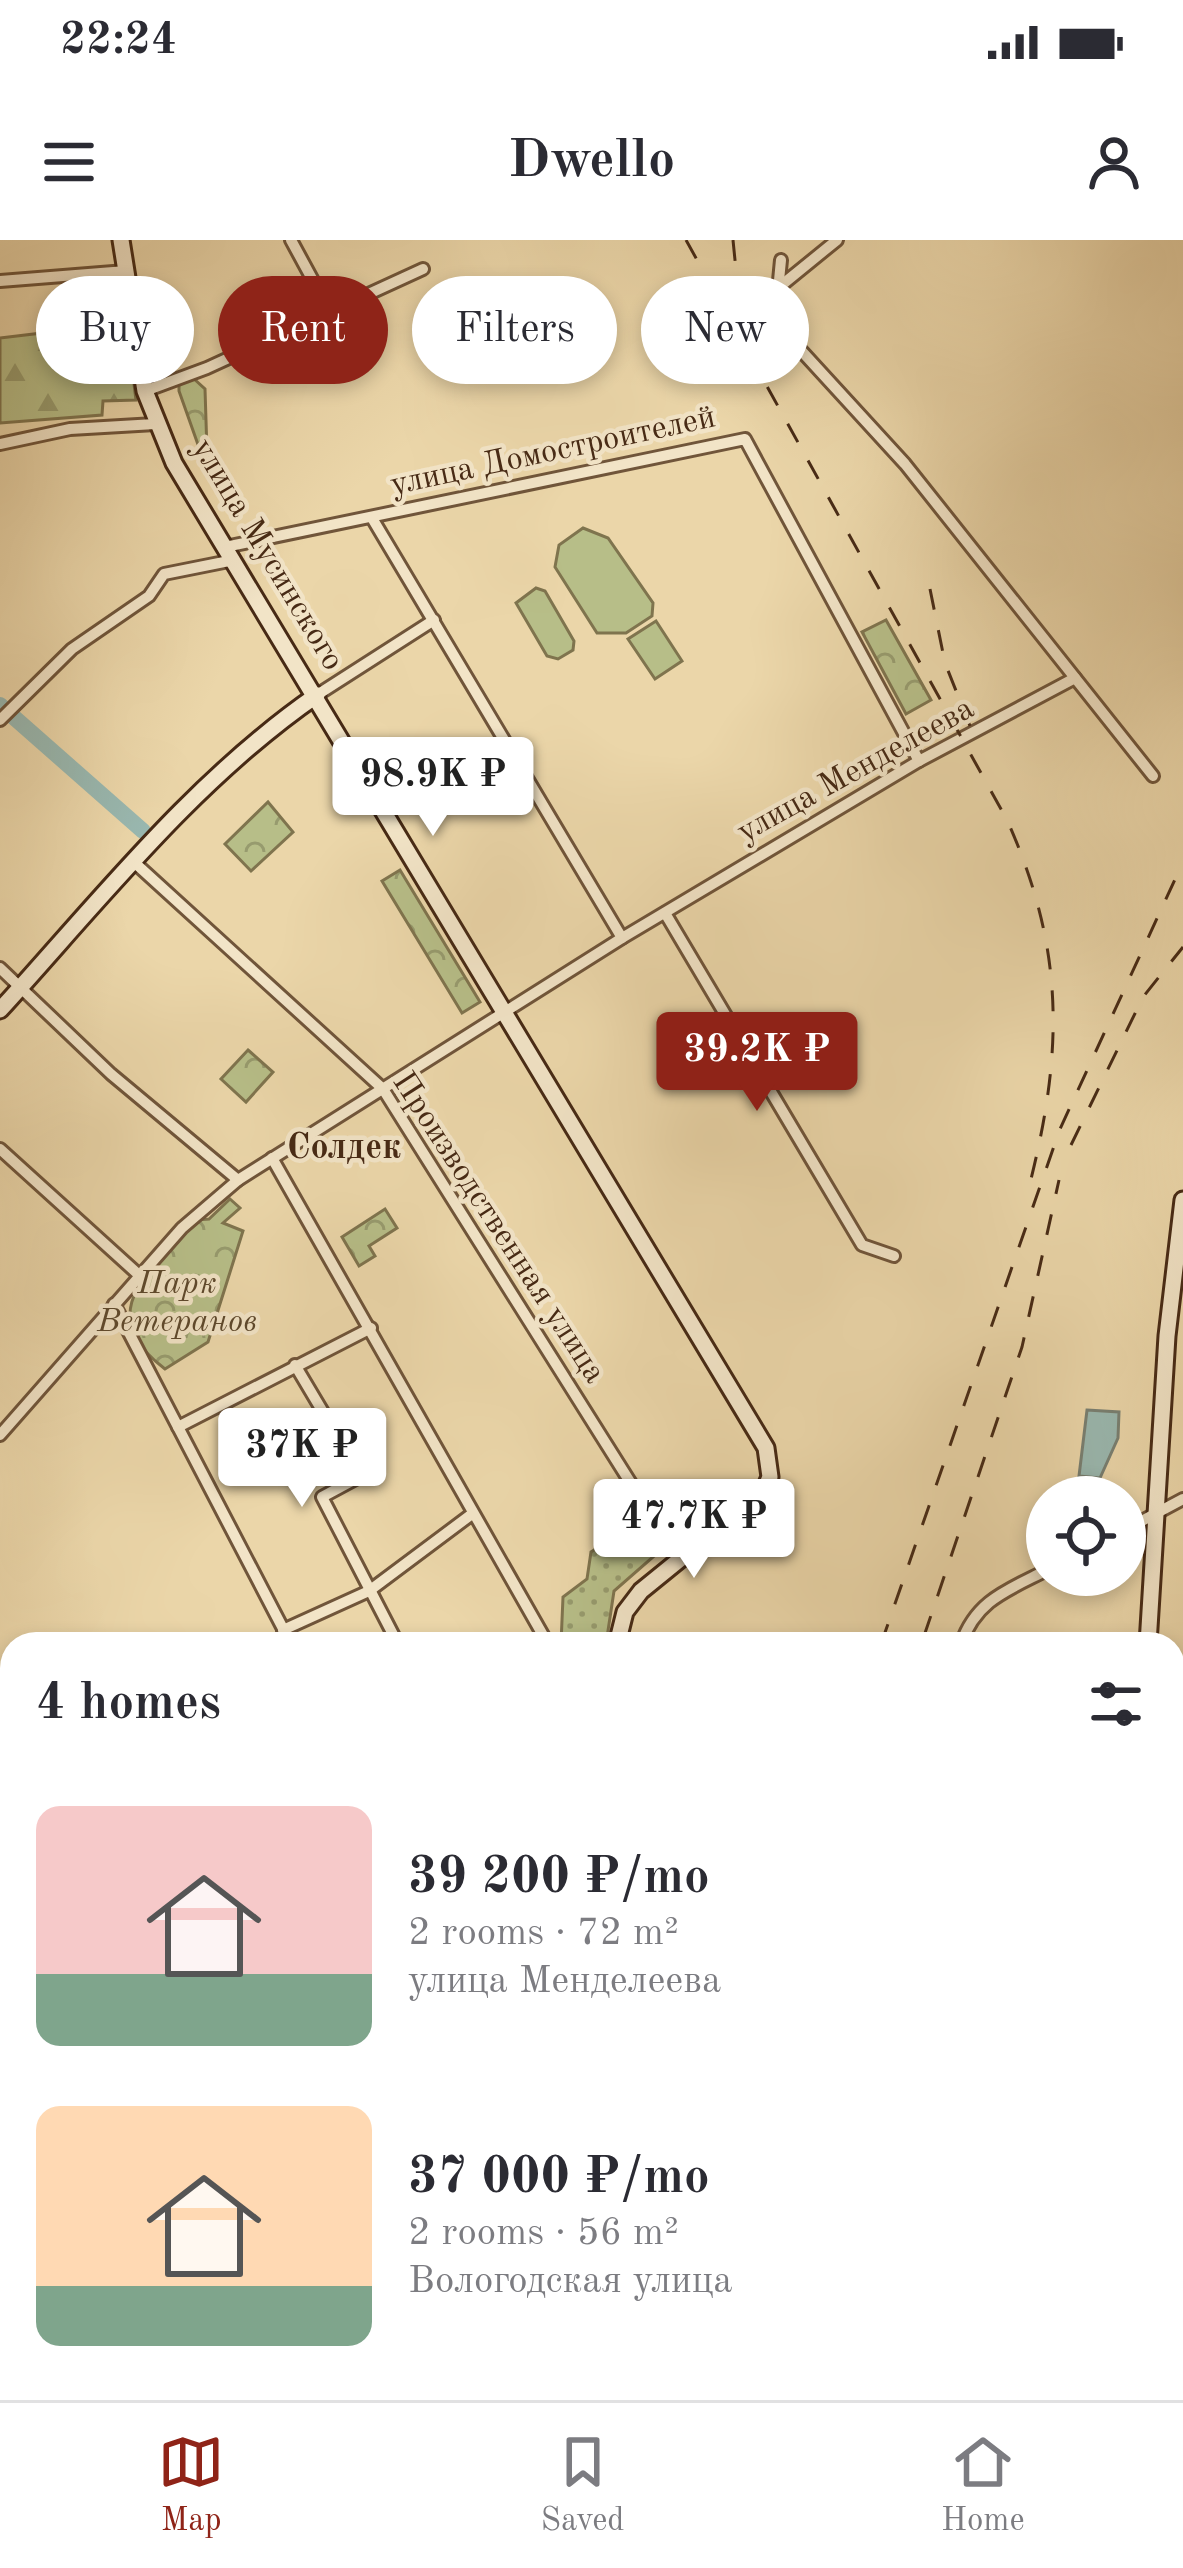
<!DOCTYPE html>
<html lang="en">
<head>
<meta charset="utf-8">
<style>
  body { margin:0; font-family:"Old Standard TT",serif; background:#f2f2f3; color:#2b2b33; height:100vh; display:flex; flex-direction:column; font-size:45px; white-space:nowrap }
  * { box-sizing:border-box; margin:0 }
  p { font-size:39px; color:#7c7c81 }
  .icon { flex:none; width:66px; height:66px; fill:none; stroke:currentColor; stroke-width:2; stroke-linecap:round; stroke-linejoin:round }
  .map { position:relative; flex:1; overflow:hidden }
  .sheet { position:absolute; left:0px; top:1392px; width:1185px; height:768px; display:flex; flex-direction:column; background:#fff; border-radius:36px 36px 0 0; box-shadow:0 6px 18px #0003 }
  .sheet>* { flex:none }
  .top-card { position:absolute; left:36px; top:36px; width:1113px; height:108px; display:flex; gap:24px }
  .fabs { position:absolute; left:1026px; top:1236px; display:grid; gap:24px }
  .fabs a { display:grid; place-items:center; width:120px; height:120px; border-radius:50%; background:#fff; box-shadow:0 6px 18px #0003; font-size:60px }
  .price { position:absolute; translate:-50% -102px; padding:0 27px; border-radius:12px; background:#fff; color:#222; font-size:39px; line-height:78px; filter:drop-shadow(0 3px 6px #0008) }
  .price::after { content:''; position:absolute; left:50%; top:72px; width:36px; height:27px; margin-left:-18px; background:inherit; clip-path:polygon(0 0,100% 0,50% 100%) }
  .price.on { background:#8f2418; color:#fff }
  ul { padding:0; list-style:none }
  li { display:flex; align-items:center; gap:36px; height:300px; padding:0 36px }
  li span { display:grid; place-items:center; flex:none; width:336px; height:240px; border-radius:24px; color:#555 }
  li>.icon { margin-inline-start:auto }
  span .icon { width:144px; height:144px; fill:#fffc; stroke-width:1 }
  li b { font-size:51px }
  h2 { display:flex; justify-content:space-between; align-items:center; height:144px; padding:0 36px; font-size:51px }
  .pill { padding:0 42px; border-radius:54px; background:#fff; box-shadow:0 6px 18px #0003; font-size:42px; line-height:108px }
  .pill.on { background:#8f2418; color:#fff }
  .status { display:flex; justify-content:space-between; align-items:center; height:84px; padding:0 60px; background:#fff; direction:ltr }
  .status svg { height:33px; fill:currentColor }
  header { display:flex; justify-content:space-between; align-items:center; height:156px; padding:0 36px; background:#fff; font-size:54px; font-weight:600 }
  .tab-bar { display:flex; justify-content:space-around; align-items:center; height:168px; border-top:3px solid #e1e1e2; background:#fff; font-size:33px; color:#7c7c81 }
  .tab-bar a { display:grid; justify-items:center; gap:6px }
  .tab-bar .on { color:#8f2418 }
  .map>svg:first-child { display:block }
  .grass { fill:url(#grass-dots); stroke:#7f744e; stroke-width:3 }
  .forest { fill:url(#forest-firs); stroke:#7f744e; stroke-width:3 }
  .park { fill:url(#park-crowns); stroke:#7f744e; stroke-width:3 }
  .pitch { fill:#b7be88; stroke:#7f744e; stroke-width:3 }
  .water { fill:#99b8b0; stroke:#787f72; stroke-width:3 }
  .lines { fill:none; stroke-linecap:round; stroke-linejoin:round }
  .river { stroke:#99b8b0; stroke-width:16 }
  .street-casing { stroke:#70553a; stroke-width:16 }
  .secondary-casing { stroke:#472a15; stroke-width:21 }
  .street { stroke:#f2e4c7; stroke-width:10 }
  .secondary { stroke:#f2e4c7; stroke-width:15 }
  .rail { stroke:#472a15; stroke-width:3; stroke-dasharray:21 21; stroke-linecap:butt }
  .labels { text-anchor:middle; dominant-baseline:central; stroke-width:9; stroke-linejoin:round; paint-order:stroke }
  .street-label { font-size:33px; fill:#472a15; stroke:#f2e4c7 }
  .park-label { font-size:33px; font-style:italic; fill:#5d482c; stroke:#f2e4c7 }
  .neighbourhood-label { font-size:36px; font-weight:bold; fill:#472a15; stroke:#f2e4c7 }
</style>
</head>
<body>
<div class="status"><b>22:24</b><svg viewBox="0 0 49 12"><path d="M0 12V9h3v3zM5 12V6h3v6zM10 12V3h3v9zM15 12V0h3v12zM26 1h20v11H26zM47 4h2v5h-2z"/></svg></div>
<header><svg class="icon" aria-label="menu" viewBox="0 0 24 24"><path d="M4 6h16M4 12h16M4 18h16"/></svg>Dwello<svg class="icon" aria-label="person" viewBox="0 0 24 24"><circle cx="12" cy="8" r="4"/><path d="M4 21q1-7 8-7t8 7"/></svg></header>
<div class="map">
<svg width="1183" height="2160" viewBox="0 0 1183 2160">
  <defs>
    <pattern id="grass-dots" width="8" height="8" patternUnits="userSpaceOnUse" patternTransform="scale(3)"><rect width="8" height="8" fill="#b7be88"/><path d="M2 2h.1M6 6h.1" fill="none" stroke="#979b6e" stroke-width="1.8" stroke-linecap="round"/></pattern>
    <pattern id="forest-firs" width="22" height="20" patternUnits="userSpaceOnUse" patternTransform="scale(3)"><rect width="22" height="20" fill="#b7be88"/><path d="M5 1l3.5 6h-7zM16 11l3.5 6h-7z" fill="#979b6e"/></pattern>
    <pattern id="park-crowns" width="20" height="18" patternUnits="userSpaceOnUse" patternTransform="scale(3)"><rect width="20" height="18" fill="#b7be88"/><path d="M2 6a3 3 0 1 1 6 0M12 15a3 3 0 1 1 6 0" fill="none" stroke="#979b6e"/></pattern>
  </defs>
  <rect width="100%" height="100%" fill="#ebd6a9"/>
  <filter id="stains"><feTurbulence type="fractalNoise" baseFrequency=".00167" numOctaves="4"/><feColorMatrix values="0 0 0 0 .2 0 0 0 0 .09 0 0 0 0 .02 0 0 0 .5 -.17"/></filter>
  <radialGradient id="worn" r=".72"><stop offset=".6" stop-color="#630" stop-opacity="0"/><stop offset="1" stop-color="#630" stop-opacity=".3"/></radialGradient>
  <path class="grass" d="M646,1289L661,1310L614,1351L606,1404H561L563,1357L587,1339L591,1312L622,1293Z"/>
  <g class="forest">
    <path d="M82,39H121L136,160L103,161L102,175L0,183V98L50,92L55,83L70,82L77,91L93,80L103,55L84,51Z"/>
    <path d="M0,2073L12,2077V2148H267L306,2160H0Z"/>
  </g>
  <g class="park">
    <path d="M193,138L205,149L207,212L201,213L179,151V141Z"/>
    <path d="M886,380L931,460L906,474L862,392Z"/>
    <path d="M268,562L293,592L251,631L225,604Z"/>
    <path d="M400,630L480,762L462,773L382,641Z"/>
    <path d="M248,810L273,832L246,862L221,839Z"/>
    <path d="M230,959L240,968L223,983L243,991L208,1102L165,1129C91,1073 150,1031 195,980L209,979Z"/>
    <path d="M385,969L397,988L369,1006L375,1016L359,1026L342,997Z"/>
  </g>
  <g class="pitch">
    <path d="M583,288L608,298L653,363L652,376L626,393H597L555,327L559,305Z"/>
    <path d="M536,348L545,351L574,401L573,410L558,419L547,416L516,363Z"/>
    <path d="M656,381L682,421L655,439L628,399Z"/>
  </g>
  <path class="water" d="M1087,1170L1119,1172L1118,1198L1100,1238L1079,1236Z"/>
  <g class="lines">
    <path class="river" d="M0,465L143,591"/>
    <defs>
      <g id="street">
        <path d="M291,0L330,72"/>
        <path d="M781,20L775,82L905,224L1153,536"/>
        <path d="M0,41L126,31"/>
        <path d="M778,48L837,0"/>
        <path d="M145,151L207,128L423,29"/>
        <path d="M0,204L70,189L155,184"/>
        <path d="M372,278L622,698"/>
        <path d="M225,307L745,199L919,521"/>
        <path d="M317,455L434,380"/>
        <path d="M0,480L72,409L149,356L164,334L234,320"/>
        <path d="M135,623L383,849L637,1253"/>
        <path d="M665,673L862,1005L894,1016"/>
        <path d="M0,728L111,834L238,940"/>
        <path d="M0,909L139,1035"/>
        <path d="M272,918L548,1404"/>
        <path d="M114,1064L291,1404"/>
        <path d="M295,1125L361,1236L322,1257L398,1404"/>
        <path d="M178,1187L371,1088"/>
        <path d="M0,1195L182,988L238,940L622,698L919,521L1075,438"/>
        <path d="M1125,1290L1183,1259"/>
        <path d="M283,1390L369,1351L472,1274"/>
        <path d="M961,1404C976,1360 1008,1350 1047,1330"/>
        <path d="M1173,1898L1183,1879"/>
        <path d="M889,2160L893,2148"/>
        <path d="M1045,2160L1050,2148"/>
      </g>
      <g id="secondary">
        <path d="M121,0L145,151L174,223L766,1208L770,1237L764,1251L641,1351L625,1372L617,1404"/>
        <path d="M0,770C100,660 194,540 317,455"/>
        <path d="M1148,1404L1167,1096L1183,960"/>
        <path d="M1173,1663L1183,1686"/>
        <path d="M1173,1737L1183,1746"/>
      </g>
    </defs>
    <use href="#street" class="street-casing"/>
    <use href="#secondary" class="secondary-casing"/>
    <use href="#street" class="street"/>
    <use href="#secondary" class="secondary"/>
    <g class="rail">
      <path d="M686,0L1007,580C1064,707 1064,808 1030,943"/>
      <path d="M733,0L739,60L750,90"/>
      <path d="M930,349L945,423L970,486"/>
      <path d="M1071,905L1143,757L1183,707"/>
      <path d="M924,1396L1022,1107L1059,940"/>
      <path d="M881,1404L1060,889L1183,622"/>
      <path d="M518,2160L526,2148"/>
      <path d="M555,2160L560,2148"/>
      <path d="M639,2160L643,2148"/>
    </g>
  </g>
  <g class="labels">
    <g class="street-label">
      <text transform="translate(553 212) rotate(-12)">улица Домостроителей</text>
      <text transform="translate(267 315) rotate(59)">улица Мусинского</text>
      <text transform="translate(856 531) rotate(-29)">улица Менделеева</text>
      <text transform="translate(498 988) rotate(57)">Производственная улица</text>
    </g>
    <g class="park-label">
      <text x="177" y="1044">Парк<tspan x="177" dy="38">Ветеранов</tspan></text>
    </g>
    <g class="neighbourhood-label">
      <text x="344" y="909">Солдек</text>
    </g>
  </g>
  <rect width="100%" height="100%" filter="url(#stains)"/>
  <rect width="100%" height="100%" fill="url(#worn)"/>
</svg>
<div class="fabs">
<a><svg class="icon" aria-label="locate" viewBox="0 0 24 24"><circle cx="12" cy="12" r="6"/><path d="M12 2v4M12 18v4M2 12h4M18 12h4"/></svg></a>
</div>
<b class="price" style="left:433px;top:599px">98.9K ₽</b>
<b class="price on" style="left:757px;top:874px">39.2K ₽</b>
<b class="price" style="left:302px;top:1270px">37K ₽</b>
<b class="price" style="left:694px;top:1341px">47.7K ₽</b>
<div class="top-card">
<a class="pill">Buy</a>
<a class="pill on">Rent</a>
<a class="pill">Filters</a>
<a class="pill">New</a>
</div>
<section class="sheet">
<h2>4 homes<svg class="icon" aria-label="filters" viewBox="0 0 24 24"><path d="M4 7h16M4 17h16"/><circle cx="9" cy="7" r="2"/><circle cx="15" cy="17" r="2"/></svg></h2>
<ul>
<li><span style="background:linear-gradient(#f6c9c9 70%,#7fa58c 0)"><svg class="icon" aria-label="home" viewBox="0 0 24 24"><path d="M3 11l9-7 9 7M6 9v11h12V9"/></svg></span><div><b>39 200 ₽/mo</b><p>2 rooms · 72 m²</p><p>улица Менделеева</p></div></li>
<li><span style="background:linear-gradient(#ffd9b3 75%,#7fa58c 0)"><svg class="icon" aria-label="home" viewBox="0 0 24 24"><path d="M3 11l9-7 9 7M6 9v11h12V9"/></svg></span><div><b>37 000 ₽/mo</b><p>2 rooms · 56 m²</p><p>Вологодская улица</p></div></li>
</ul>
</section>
</div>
<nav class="tab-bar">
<a class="on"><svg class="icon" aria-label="map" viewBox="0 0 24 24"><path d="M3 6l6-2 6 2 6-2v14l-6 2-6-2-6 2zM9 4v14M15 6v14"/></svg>Map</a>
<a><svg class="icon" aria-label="saved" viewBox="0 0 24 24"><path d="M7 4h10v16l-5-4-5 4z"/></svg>Saved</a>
<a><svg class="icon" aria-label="home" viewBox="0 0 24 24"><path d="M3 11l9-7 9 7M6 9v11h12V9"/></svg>Home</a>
</nav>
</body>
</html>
